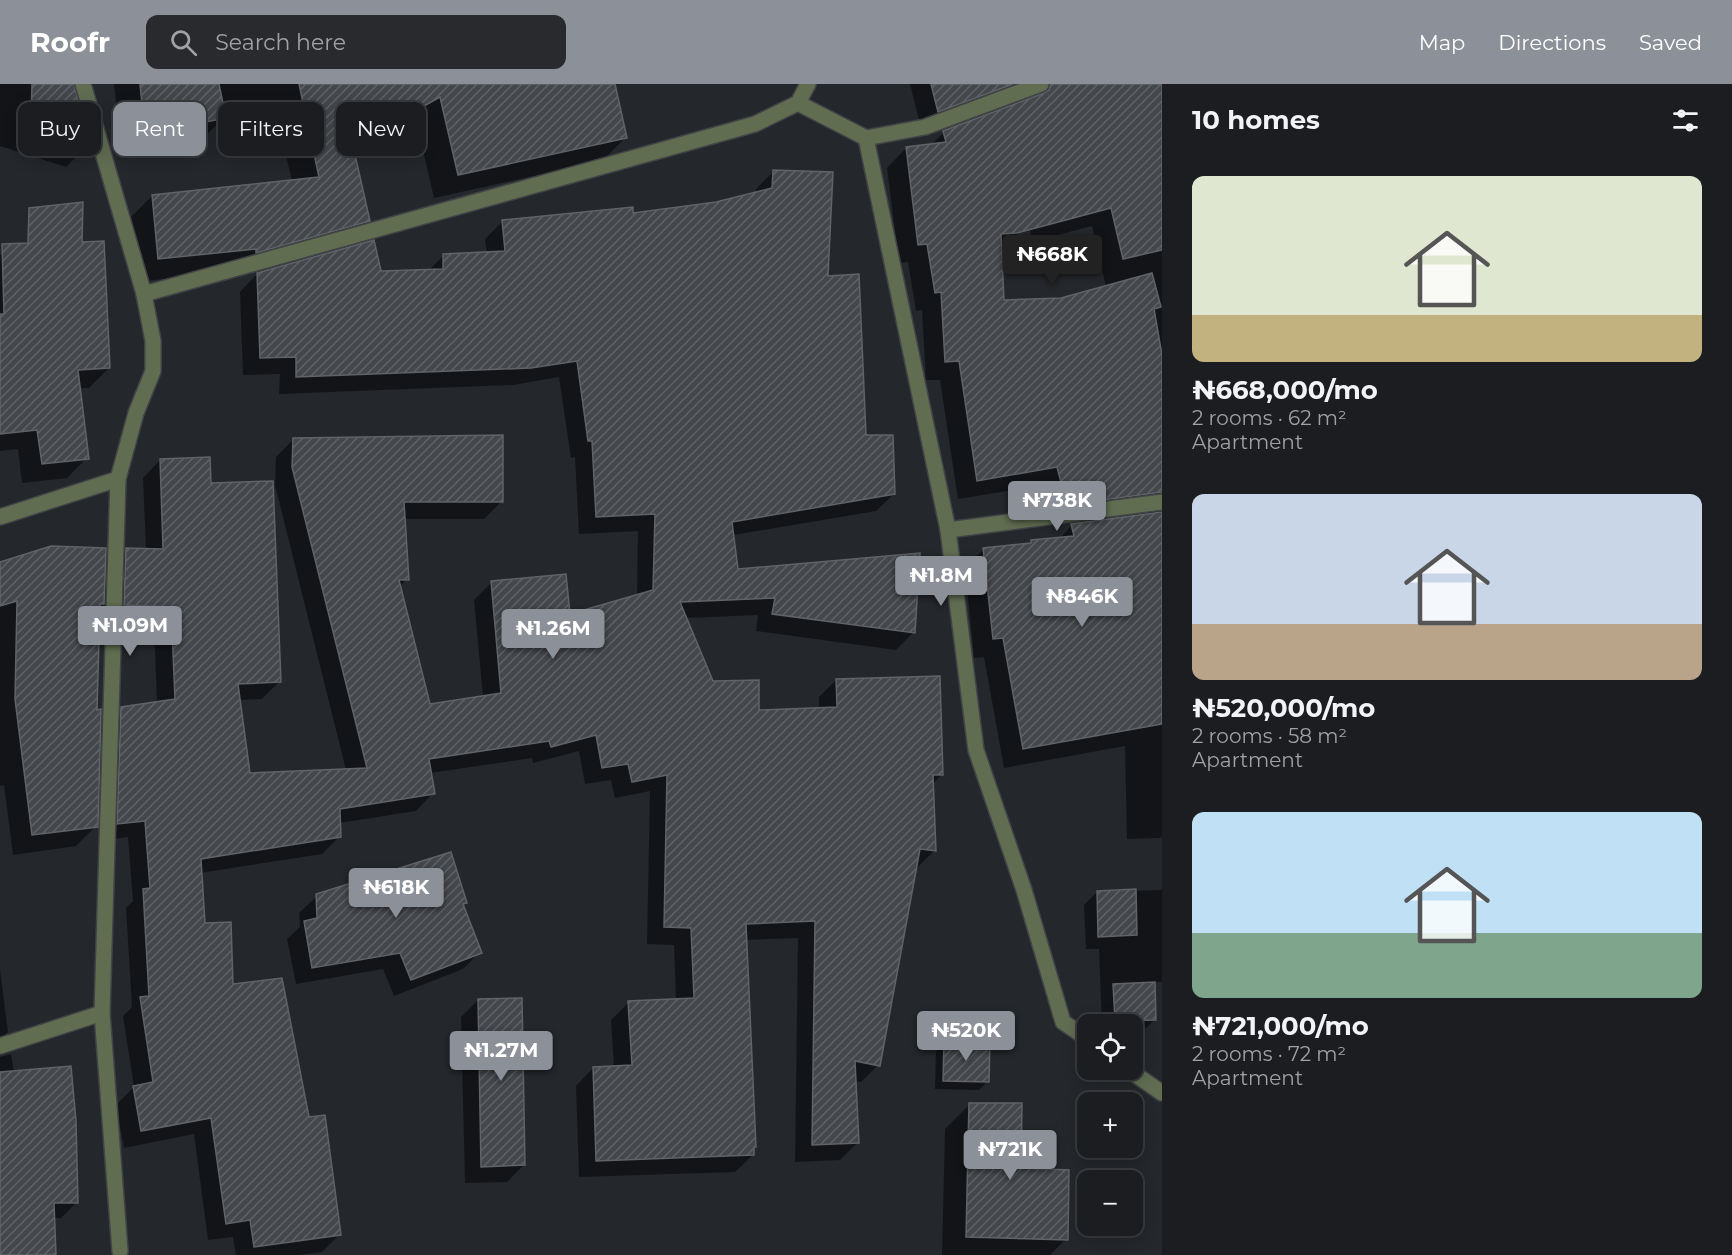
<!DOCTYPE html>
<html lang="en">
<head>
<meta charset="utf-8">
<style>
  body { margin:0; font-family:Montserrat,sans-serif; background:#282a2d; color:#f1f3f6; height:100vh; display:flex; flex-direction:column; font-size:22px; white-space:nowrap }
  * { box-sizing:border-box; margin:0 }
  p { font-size:20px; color:#a0a2a5 }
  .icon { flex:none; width:33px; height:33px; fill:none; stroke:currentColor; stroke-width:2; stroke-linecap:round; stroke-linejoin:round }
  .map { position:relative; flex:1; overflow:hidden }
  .panel { display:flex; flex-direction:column; background:#1b1d20; width:570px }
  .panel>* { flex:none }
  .guide { position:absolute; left:18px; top:18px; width:570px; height:54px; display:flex; gap:12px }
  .fabs { position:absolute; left:1077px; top:930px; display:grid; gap:12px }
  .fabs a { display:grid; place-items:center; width:66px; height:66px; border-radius:12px; background:#1b1d20; box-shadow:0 3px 15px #0003,0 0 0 2px #393b3e; font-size:30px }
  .price { position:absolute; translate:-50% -51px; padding:0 14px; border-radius:6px; background:#8c9099; color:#fff; font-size:20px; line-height:39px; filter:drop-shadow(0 2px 3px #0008) }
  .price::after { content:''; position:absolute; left:50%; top:36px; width:18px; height:14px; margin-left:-9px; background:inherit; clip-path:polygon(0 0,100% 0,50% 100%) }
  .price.selected { background:#222; color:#fff }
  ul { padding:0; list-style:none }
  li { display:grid; align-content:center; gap:12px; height:318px; padding:0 30px }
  li span { display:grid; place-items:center; height:186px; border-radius:12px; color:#555 }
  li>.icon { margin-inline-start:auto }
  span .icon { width:108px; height:108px; fill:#fffc; stroke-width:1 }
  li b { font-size:26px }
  h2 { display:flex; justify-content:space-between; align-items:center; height:72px; padding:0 30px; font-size:26px }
  .tag { padding:0 21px; border-radius:12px; background:#1b1d20; box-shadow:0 3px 15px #0003,0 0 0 2px #393b3e; font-size:21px; line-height:54px }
  .tag.selected { background:#8c9099; color:#fff }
  header { display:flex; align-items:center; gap:36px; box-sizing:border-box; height:84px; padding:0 30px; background:#8c9099; color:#fff }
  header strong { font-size:28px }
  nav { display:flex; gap:33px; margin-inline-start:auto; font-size:21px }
  .search { width:420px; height:54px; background:#282a2d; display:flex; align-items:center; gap:15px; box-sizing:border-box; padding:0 21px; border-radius:12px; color:#a0a2a5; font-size:22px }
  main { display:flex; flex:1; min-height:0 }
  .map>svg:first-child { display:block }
  .shadow { fill:#0007 }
  .building { fill:url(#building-hatch); stroke:#606367; stroke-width:1.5 }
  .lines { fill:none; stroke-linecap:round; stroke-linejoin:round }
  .street-casing { stroke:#414347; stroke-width:18 }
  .street { stroke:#606d51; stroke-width:15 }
</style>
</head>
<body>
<header>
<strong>Roofr</strong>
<div class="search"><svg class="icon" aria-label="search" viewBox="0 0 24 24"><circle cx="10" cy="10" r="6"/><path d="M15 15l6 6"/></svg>Search here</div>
<nav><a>Map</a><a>Directions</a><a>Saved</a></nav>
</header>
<main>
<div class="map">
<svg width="1162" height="1171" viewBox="0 0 1162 1171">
  <defs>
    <pattern id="building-hatch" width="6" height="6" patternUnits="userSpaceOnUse" patternTransform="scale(1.5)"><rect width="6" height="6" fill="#44474b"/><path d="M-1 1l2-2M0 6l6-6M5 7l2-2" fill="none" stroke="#5f6266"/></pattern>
  </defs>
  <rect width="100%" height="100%" fill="#24272b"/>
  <g class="shadow">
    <path d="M0,0H75L73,2L83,42V66L66,83L0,62Z"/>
    <path d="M114,0H614L626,53L602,77L434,114L416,36L353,71L368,137L344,161L232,188L135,198L128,136L152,112L292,97L276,30L221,37L200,57L122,73Z"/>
    <path d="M910,0H984L986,9L969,26L921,44Z"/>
    <path d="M1133,0H1162V752L1160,754L1127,755L1125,662L1004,684L984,573L974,574L965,484L984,465L1027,461L1032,457L1059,455L1072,441L1150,431L1147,428L1141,427L1048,439L1038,402L958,415L940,296H926L922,226L916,227L908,178L899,179L887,84L906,64L930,62L944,48L1021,147L1000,167L1002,217L1062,215L1106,203L1092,142L1031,158L1027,59Z"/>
    <path d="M774,87L827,193L864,353L894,410L876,427L733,451L737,486L914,548L896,566L756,547L758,531L685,534L712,599L758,627L819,625V613L836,596L942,690L932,701L935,766L917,784L915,783L878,981L861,998L854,997L858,1058L840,1076L795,1078L798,854L745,856L753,1071L735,1088L579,1093L576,1002L593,984H614L611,936L629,918L676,916L674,861L647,860L650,707L615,714L611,696L585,700L579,667L533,679L532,674L430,689L433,709L416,727L339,739V753L322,770L200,789L204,841L232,902L308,1035L340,1150L322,1168L298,1171H236L233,1153L208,1156L194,1050L124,1064L116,1021L134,1003L123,932L132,923L126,824L133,817L128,753L101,757L104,642L122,624L157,619L154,540L107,538L109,483L126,466H146L143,394L160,376L209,401L279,598L262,615L239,616L249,690L346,686L275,401L276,373L294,355L501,418L484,435H403L407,495L399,503L428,621L483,613L474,516L491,499L568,532L637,512L638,447L579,450L575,373L571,374L559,293L513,301L279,310L280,290L243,291L240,208L257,190L428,187L443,172L487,169L485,155L503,137L632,131L716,119L756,109V105Z"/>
    <path d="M81,147V159L109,284L89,304H79L87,374L67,394L22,399L18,365L0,367V171Z"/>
    <path d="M0,479L103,520L99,524L96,628V742L76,762L13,771L4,701L0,702Z"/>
    <path d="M1162,804V898H1153L1155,935L1142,948H1132V940H1102L1099,865H1086L1084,821L1097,808L1161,806Z"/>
    <path d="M317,812L466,819L462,822L480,868L463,885L394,912L383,885L296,900L287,855L300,843L299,829Z"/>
    <path d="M0,886L8,948L0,956Z"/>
    <path d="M478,916L524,1081L507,1098L465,1099L461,933Z"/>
    <path d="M945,958L987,998L979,1006L935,1005L936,967Z"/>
    <path d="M11,970L14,988L77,1118L61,1134H53L54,1171H0V973Z"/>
    <path d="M970,1020L1019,1086L1066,1155L1050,1171H942L945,1045Z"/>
  </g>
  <g class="building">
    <path d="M32,0H74L85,42V61L30,72Z"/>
    <path d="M140,0H219L226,34L145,50Z"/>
    <path d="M299,0H615L627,54L458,91L440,13L353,62L370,137L256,169V165L158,175L152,111L319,93Z"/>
    <path d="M931,0H1013L938,28Z"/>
    <path d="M1051,0H1162V166L1123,175L1111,124L1017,149L1001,150L1004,216L1061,214L1152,189L1161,223L1154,225L1162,271V408L1067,421L1057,383L977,397L959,277L945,278L941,208L935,209L927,160L918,161L906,63L946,58L943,47L1044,9L1049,6Z"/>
    <path d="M773,86L833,88L828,192L859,190L866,351H893L895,410L732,438L738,485L920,469L915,549L772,530L775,514L680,518L713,597L759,596V626L837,623L836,595L940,592L943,691H933L936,767L920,765L880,982L855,977L859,1059L812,1061L815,837L746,840L756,1063H754V1071L596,1077L593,983L632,981L628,917L694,914L691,844L664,843L667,691L632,698L628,680L602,684L596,651L551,663L549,657L429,675L435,710L340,725L341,753L201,775L205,839L231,838L233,900L282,894L309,1033L325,1031L341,1151L254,1163L250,1136L226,1140L211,1034L141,1047L133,1002L153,998L140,913L149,912L143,805L150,804L145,737L117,740L121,623L175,615L171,523L124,521L126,464L163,465L160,375L210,373L211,399L273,397L281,598L238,600L250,689L367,684L292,383L293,354L503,351V418H404L409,496H399L430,620L501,609L491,497L566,490L570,530L653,506L655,430L596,433L592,357H588L577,277L531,284L296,293V273L260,274L257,189L374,156L381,187L443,185V170L505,167L502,136L633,123V129L716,118L772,104Z"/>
    <path d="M83,118L82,158L104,157L110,284L78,286L89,375L42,380L37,346L0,350V230H4L2,160L28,159L29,124Z"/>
    <path d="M1162,428V640L1023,665L1003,554L993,555L983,464L1031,459V456L1074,452L1071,440Z"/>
    <path d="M51,462L106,464L104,520H100L97,626L101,625L98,743L32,751L15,615L17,517L0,522V478Z"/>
    <path d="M451,768L467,819L463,820L482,869L411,896L400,869L312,884L304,837L317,834L316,810Z"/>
    <path d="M1136,805L1137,851L1098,853L1097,807Z"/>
    <path d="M1155,898L1156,936L1115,937L1113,900Z"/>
    <path d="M522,914L525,1081L481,1083L478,915Z"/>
    <path d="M944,957L990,958L989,998L943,997Z"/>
    <path d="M71,982L76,1037L78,1119H54L56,1171H0V988Z"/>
    <path d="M969,1019H1022L1021,1084L1069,1086L1068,1156L966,1153Z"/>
  </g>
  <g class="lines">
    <defs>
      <g id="street">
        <path d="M83,0L144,210L153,257V287L136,329L118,395L102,929L120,1167"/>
        <path d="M798,19L866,54L925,43L1041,0"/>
        <path d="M866,54L948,446L976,666L1024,806L1063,938L1088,955"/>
        <path d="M144,210L755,40L798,19L808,0"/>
        <path d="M0,433L118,395"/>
        <path d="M948,446L1162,418"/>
        <path d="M0,962L102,929"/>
        <path d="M1129,986L1162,1009"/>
      </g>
    </defs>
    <use href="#street" class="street-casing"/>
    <use href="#street" class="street"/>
  </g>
</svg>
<div class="fabs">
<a><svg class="icon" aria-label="locate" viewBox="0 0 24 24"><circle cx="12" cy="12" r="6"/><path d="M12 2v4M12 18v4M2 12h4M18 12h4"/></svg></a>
<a>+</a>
<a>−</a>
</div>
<b class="price selected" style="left:1052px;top:202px">₦668K</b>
<b class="price" style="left:1057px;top:448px">₦738K</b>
<b class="price" style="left:941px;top:523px">₦1.8M</b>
<b class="price" style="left:1082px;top:544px">₦846K</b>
<b class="price" style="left:130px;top:573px">₦1.09M</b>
<b class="price" style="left:553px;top:576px">₦1.26M</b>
<b class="price" style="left:396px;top:835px">₦618K</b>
<b class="price" style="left:966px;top:978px">₦520K</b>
<b class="price" style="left:501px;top:998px">₦1.27M</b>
<b class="price" style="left:1010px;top:1097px">₦721K</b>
<div class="guide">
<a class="tag">Buy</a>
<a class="tag selected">Rent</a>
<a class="tag">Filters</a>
<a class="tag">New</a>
</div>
</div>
<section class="panel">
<h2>10 homes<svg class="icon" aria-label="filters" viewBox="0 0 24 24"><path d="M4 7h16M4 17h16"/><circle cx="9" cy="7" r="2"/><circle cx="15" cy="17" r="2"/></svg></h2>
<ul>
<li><span style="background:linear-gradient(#dfe7d0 75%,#c2b280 0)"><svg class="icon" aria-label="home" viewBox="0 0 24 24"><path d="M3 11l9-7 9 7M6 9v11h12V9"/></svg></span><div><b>₦668,000/mo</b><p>2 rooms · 62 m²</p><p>Apartment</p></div></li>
<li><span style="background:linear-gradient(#c9d6e8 70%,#b9a48a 0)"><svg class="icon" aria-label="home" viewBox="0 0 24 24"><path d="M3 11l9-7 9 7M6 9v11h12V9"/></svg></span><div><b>₦520,000/mo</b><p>2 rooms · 58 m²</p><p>Apartment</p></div></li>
<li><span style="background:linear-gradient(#bfe0f5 65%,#7fa58c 0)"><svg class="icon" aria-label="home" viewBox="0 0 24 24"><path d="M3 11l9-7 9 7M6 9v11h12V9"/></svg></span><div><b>₦721,000/mo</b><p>2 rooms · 72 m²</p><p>Apartment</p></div></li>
</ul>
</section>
</main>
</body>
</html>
